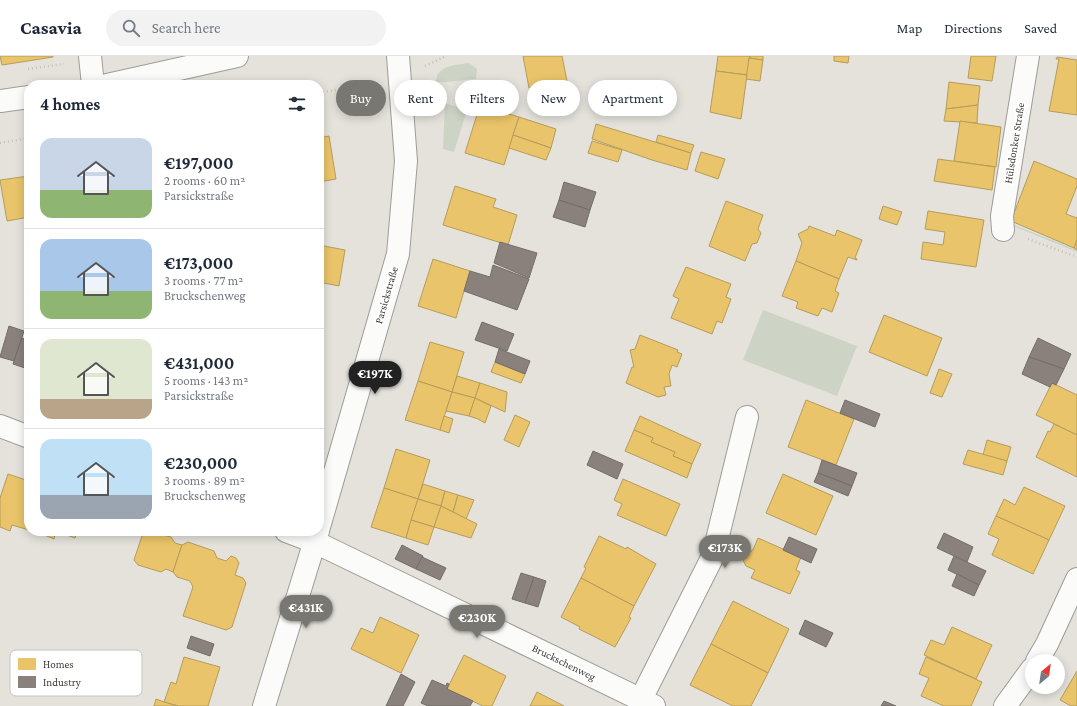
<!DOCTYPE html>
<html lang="en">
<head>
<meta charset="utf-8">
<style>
  body { margin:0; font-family:"Crimson Pro",serif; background:#f2f2f3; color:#1f2937; height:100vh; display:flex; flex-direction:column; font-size:15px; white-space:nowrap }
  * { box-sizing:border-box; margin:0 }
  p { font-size:13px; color:#747a83 }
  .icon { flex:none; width:22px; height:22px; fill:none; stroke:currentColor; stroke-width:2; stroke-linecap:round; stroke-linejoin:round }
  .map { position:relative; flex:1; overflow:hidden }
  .panel { position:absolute; left:24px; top:24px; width:300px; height:456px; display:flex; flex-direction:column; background:#fff; border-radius:16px; box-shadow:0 2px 10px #0003 }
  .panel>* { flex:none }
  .hud { position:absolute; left:336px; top:24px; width:380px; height:36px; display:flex; gap:8px }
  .needle { width:26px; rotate:29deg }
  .fabs { position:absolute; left:1025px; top:598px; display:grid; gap:8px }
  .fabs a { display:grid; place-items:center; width:40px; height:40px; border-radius:50%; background:#fff; box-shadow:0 2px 10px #0003; font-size:20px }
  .price { position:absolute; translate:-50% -34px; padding:0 9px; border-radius:14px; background:#787771; color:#fff; font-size:13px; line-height:26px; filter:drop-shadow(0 1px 2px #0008) }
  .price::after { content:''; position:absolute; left:50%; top:24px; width:12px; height:9px; margin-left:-6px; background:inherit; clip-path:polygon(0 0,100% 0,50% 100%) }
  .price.selected { background:#222; color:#fff }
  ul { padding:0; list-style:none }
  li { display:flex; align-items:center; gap:12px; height:100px; padding:0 16px }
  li+li { border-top:1px solid #e0e1e3 }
  li span { display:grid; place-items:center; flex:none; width:112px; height:80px; border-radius:12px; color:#555 }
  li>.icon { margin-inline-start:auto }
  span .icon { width:48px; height:48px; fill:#fffc; stroke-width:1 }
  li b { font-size:17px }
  h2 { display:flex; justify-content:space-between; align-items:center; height:48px; padding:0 16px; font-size:17px }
  .chip { padding:0 14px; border-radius:18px; background:#fff; box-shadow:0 2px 10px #0003; font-size:14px; line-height:36px }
  .chip.selected { background:#787771; color:#fff }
  header { display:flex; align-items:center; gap:24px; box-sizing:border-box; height:56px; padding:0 20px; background:#fff; border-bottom:1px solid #e0e1e3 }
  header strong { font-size:19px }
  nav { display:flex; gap:22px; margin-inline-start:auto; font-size:14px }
  .search { width:280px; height:36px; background:#f2f2f3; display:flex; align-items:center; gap:10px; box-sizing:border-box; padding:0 14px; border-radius:22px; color:#747a83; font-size:15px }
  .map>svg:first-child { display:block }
  .green { fill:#cdd4c6 }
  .homes { fill:#e9c46a; stroke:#b69c5b }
  .industry { fill:#8a817c; stroke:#736d68 }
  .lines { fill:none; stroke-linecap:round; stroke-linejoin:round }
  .minor-casing { stroke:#9e9c97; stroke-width:24 }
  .tertiary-casing { stroke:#9e9c97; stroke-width:24 }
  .path { stroke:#c2c1bf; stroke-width:2.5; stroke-dasharray:1 3; stroke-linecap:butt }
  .minor { stroke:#fbfbfa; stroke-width:22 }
  .tertiary { stroke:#fbfbfa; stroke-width:22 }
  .labels { text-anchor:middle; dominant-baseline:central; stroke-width:4; stroke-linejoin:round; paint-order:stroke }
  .street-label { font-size:11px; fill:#3e3d38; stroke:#fff }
  .key { fill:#fff; stroke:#c5c5c3; stroke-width:1 }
  .key-label { font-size:11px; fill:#3e3d38 }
</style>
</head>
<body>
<header>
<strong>Casavia</strong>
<div class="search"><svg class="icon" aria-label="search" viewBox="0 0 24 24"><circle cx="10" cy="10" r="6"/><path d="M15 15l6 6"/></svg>Search here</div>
<nav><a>Map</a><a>Directions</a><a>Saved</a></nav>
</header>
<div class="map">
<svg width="1077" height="650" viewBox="0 0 1077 650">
  <rect width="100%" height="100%" fill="#e4e2db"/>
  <g class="green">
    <path d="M469,7L477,13L476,23L446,26H436C436,9 457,9 469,7Z"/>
    <path d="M445,47L467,54L454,96L443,93Z"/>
    <path d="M1009,167L1077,194V196L1008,168Z"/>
    <path d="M763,254L857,290L837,340L743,304Z"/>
  </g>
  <g class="homes">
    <path d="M0,0H53V1L2,9Z"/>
    <path d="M523,0H562L567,25L529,32Z"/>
    <path d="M718,0H750L747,19L716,15Z"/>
    <path d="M750,0H763V4L749,2Z"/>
    <path d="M834,0H849L848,7L834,5Z"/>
    <path d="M971,0H996L992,25L968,22Z"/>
    <path d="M1057,1L1077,4V59L1049,55L1059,3H1056Z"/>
    <path d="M749,2L763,4L760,25L746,23Z"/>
    <path d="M716,15L747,19L741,63L710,56Z"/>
    <path d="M949,26L980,30L978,49L946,53Z"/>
    <path d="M480,49L519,61L504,109L465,97Z"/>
    <path d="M978,49L977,67L944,65L946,53Z"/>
    <path d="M519,61L556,73L551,92L513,79Z"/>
    <path d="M960,65L1001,71L996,111L954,105Z"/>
    <path d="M596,68L691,97L687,114L652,104L592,83Z"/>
    <path d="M513,79L551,92L546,104L509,92Z"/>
    <path d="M658,79L694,89L691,97L656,86Z"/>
    <path d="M329,80L336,123L319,126V82Z"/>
    <path d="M592,85L622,94L618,106L588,97Z"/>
    <path d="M701,96L725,103L718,123L695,115Z"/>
    <path d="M938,103L995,111L992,134L934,125Z"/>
    <path d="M1034,105L1077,123V130L1066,158L1077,162V184L1074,192L1011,165Z"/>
    <path d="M29,120V161L7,165L0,124Z"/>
    <path d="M455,130L496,143L493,151L517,159L508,189L443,169Z"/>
    <path d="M726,145L763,159L758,173L761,177L757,187L752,188L745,205L709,190Z"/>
    <path d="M883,150L902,156L897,169L879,163Z"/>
    <path d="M928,155L984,164L976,211L921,203L923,186L943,189L945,176L925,173Z"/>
    <path d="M809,170L835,180L837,174L862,184L855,202L857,203V204L848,201L839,223L796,205L802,187L798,178L808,173Z"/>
    <path d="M1077,184V194L1074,192Z"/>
    <path d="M319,189L345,194L339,230L319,226Z"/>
    <path d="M433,203L470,215L456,262L418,250Z"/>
    <path d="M796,205L839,223L835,235L839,237L832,256L822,252L818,260L796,252L798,246L782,240Z"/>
    <path d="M686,211L731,228L726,241L731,243L722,267L717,265L712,278L671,262L679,243L673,240Z"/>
    <path d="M884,259L942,282L927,320L869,296Z"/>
    <path d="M640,279L678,294L677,296L682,298L677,311L672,309L669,318L671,330L664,331L666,339L658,341L626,327L632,311H634L630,294L635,293Z"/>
    <path d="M430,286L464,296L452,336L418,325Z"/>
    <path d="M495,306L525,318L521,327L491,316Z"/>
    <path d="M29,310V324L25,322Z"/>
    <path d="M939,313L952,318L942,341L930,337Z"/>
    <path d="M457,320L480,327L475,342L452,336Z"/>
    <path d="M418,325L452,336L440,374L405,364Z"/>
    <path d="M480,327L507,336L505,356L475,342Z"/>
    <path d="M1052,327L1077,339V379L1036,359Z"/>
    <path d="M452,336L475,342L469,360L446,355Z"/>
    <path d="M475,342L491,350L485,367L478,363L469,360Z"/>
    <path d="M806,344L854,363L836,409L788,391Z"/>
    <path d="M515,359L530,366L519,391L504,384Z"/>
    <path d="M444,360L453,363L449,377L440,374Z"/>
    <path d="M640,360L701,388L692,408L673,400L675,396L651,386L653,382L634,374Z"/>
    <path d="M1054,368L1077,379V421L1036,401L1048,375L1050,376Z"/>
    <path d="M634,374L653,382L651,386L675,396L673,400L692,408L687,422L625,395Z"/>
    <path d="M987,384L1011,391L1007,405L983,399Z"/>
    <path d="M396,393L430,404L418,443L384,432Z"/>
    <path d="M968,394L1007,405L1003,419L963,408Z"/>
    <path d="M8,418L29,425V474L12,469L10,475L0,471V442Z"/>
    <path d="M783,418L833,440L816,479L766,457Z"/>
    <path d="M623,423L680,448L666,480L617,459L622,448L614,444Z"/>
    <path d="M423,428L445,435L441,450L418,443Z"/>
    <path d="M1024,431L1065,450L1049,484L996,460L1004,443L1015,449Z"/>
    <path d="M384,432L418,443L406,482L371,471Z"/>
    <path d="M445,435L458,439L453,456L441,450Z"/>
    <path d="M458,439L474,444L466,463L453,456Z"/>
    <path d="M418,443L441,450L434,471L411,464Z"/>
    <path d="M441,450L477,468L471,482L434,471Z"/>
    <path d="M996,460L1049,484L1033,518L992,499L999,483L988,478Z"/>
    <path d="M411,464L434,471L428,489L406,482Z"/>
    <path d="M35,475H77L75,482L56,475L54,483Z"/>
    <path d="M146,475L171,481L175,487L182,489L173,516L166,513L161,516L138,509L134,504L143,477Z"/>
    <path d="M599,480L626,493L627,491L656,508L634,550L581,522L586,512L584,511Z"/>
    <path d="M758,482L801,501L796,514L800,516L790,538L751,522L755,514L746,510L741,500L753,494Z"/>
    <path d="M188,486L214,495L217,502L226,505L231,500L236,502L239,507L235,519L243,522L246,527L232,571L226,574L183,560L193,531L190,525L177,521L173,516L182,489Z"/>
    <path d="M581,522L634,550L629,561L631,562L615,591L579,573L580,571L561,561Z"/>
    <path d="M733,545L789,573L768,617L711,588Z"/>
    <path d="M380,561L419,579L401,617L351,593L361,572L373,577Z"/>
    <path d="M952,571L992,589L976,623L924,599L931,584L944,589Z"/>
    <path d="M711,588L768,617L751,650H733L690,629Z"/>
    <path d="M464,599L506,620L492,650H483L447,633Z"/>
    <path d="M184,601L220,611L208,650H178L164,646L171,626L176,628Z"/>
    <path d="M926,601L982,626L971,650H944L921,640L929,622L919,618Z"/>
    <path d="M1077,615V650H1071L1060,644Z"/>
    <path d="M537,636L564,650H530Z"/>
    <path d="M156,643L164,646L178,650H154Z"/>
  </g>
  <g class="industry">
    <path d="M564,126L596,136L590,154L559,144Z"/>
    <path d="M559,144L590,154L585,171L553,161Z"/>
    <path d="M500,186L537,197L529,222L494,207Z"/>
    <path d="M493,209L529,223L517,254L464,235L470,215L490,221Z"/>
    <path d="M482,266L514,278L507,295L475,284Z"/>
    <path d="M9,270L24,275L14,305L0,301Z"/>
    <path d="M22,282L29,285L28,313L13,308Z"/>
    <path d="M1038,282L1071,298L1064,313L1029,301Z"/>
    <path d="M499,293L530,305L525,318L495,306Z"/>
    <path d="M1029,301L1064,313L1056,329L1052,327L1050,331L1022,318Z"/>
    <path d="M845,344L880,358L875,371L840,357Z"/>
    <path d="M593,395L623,408L617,423L587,409Z"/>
    <path d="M822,404L857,417L852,430L818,417Z"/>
    <path d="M818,417L852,430L848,440L814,426Z"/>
    <path d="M944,477L973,491L967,506L937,492Z"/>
    <path d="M789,481L817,493L811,507L783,494Z"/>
    <path d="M402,489L423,500L416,513L395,503Z"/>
    <path d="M954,500L986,515L979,529L948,514Z"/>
    <path d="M422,501L446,512L440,524L416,513Z"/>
    <path d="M521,517L534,521L525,547L512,543Z"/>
    <path d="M957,518L979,529L974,540L952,530Z"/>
    <path d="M534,521L546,525L538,551L525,547Z"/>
    <path d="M805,564L833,577L826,591L799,578Z"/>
    <path d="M191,580L214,588L210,600L187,592Z"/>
    <path d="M401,618L415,626L403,650H386Z"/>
    <path d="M432,624L446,630L447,627L449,628L447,633L473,645L470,650H428L421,647Z"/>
    <path d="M884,645L896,650H881Z"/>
  </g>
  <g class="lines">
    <defs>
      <g id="minor">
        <path d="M90,0L93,29"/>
        <path d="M1003,174L1002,160L1028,0"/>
        <path d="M0,370L29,381"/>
        <path d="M319,471L398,198L406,105L398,0"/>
        <path d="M286,475L315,486L654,650"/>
        <path d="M1037,605L1047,588L1077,523"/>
        <path d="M641,643L713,500L747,361"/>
        <path d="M264,650L318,475"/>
        <path d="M1005,650L1032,613"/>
      </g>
      <g id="tertiary">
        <path d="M107,29L237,0"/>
        <path d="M0,45L29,41"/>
      </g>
    </defs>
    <use href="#minor" class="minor-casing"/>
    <use href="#tertiary" class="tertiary-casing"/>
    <g class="path">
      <path d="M425,10L446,0"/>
      <path d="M28,13L64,8"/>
      <path d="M319,37L373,27"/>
      <path d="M0,87L29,82"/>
      <path d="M1028,183L1077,201"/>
    </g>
    <use href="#minor" class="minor"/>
    <use href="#tertiary" class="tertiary"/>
  </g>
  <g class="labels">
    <g class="street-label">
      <text transform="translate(1014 87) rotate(-81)">Hülsdonker Straße</text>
      <text transform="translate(386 239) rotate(-74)">Parsickstraße</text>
      <text transform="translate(564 606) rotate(26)">Bruckschenweg</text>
    </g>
  </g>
  <rect x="10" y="594" width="132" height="46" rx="6" class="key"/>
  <rect x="18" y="602" width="18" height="12" fill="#e9c46a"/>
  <rect x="18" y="620" width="18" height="12" fill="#8a817c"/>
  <g class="key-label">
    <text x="43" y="612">Homes</text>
    <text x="43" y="630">Industry</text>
  </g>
</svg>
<div class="fabs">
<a><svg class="needle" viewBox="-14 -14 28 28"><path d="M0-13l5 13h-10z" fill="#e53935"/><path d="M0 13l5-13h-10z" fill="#747a83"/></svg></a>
</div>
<b class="price selected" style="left:375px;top:339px">€197K</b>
<b class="price" style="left:725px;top:513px">€173K</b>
<b class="price" style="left:306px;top:573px">€431K</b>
<b class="price" style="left:477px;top:583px">€230K</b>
<div class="hud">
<a class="chip selected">Buy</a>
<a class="chip">Rent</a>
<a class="chip">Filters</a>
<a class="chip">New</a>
<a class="chip">Apartment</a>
</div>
<section class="panel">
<h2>4 homes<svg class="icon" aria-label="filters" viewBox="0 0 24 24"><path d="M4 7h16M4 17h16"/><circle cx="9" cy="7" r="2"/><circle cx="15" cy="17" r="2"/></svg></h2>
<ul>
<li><span style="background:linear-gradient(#c9d6e8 65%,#8fb573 0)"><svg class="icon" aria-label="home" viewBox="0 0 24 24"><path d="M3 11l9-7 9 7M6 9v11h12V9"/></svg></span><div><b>€197,000</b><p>2 rooms · 60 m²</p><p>Parsickstraße</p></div></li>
<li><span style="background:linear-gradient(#a9c7e8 65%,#8fb573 0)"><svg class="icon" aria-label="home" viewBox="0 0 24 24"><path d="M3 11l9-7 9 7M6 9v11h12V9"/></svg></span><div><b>€173,000</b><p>3 rooms · 77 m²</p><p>Bruckschenweg</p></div></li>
<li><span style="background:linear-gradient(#dfe7d0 75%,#b9a48a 0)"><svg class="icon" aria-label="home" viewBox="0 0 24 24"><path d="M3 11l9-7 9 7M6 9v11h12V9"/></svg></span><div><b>€431,000</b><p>5 rooms · 143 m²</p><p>Parsickstraße</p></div></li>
<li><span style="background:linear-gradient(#bfe0f5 70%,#9aa5b1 0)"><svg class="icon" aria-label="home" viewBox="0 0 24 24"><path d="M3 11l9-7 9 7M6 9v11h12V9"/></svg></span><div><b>€230,000</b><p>3 rooms · 89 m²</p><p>Bruckschenweg</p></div></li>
</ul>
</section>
</div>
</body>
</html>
